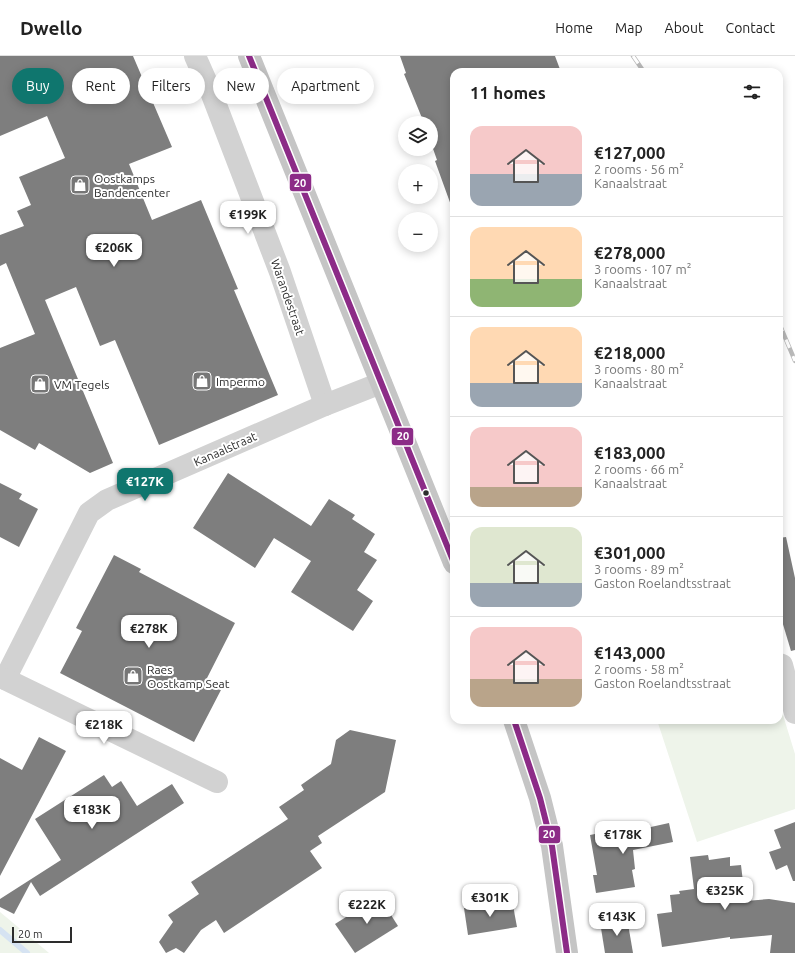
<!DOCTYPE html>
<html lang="en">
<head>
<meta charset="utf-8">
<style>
  body { margin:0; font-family:Ubuntu,sans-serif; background:#f6f6f6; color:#222; height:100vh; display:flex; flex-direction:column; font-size:15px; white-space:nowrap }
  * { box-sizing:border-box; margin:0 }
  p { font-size:13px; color:#767676 }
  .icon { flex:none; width:22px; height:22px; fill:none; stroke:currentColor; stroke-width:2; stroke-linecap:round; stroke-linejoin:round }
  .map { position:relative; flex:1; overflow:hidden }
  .drawer { position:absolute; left:450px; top:12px; width:333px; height:656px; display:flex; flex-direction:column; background:#fff; border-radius:12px; box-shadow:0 2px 10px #0003 }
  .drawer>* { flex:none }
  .guide { position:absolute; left:12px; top:12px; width:378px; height:36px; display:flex; gap:8px }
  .tools { position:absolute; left:398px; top:60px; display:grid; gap:8px }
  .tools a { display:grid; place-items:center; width:40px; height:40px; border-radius:50%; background:#fff; box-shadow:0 2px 10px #0003; font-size:20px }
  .scale { position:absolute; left:12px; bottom:10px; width:60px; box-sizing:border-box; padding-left:4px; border:2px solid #2d2d2d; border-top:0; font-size:11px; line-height:14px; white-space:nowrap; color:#2d2d2d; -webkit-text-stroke:3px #fff; paint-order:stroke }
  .price { position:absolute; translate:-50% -34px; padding:0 9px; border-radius:8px; background:#fff; color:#222; font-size:13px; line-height:26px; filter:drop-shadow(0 1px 2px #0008) }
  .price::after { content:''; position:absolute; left:50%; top:24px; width:12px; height:9px; margin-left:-6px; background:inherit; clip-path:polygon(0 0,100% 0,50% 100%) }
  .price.on { background:#0f766e; color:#fff }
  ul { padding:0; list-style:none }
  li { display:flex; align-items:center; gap:12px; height:100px; padding:0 20px }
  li+li { border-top:1px solid #e0e0e0 }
  li span { display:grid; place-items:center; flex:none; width:112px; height:80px; border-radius:12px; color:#555 }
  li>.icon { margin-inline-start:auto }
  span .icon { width:48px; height:48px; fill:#fffc; stroke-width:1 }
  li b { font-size:17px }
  h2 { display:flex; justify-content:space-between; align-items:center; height:48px; padding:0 20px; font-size:17px }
  .pill { padding:0 14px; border-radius:18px; background:#fff; box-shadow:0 2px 10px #0003; font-size:14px; line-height:36px }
  .pill.on { background:#0f766e; color:#fff }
  header { display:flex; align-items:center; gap:24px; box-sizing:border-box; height:56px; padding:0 20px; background:#fff; border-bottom:1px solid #e0e0e0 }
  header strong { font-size:19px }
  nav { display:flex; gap:22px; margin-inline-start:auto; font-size:14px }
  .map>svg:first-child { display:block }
  .green { fill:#eef4ea }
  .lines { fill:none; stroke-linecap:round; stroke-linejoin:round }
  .stream { stroke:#d6e3f2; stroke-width:6 }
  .building { fill:#7e7e7e }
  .street { stroke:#d2d2d2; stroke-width:22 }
  .primary { stroke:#c5c5c5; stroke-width:22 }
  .rail-casing { stroke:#b9b9b9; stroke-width:4.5 }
  .rail { stroke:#fff; stroke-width:3; stroke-dasharray:9; stroke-linecap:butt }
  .bus-1-casing { stroke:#fff; stroke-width:9 }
  .bus-1 { stroke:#8c2b87; stroke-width:6 }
  .bus-dot { fill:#2d2d2d; stroke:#fff; stroke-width:1.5 }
  .labels { text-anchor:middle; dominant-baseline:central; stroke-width:4; stroke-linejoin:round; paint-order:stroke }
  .poi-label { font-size:12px; fill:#2d2d2d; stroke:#fff; text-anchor:start }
  .street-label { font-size:12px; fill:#2d2d2d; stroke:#fff }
  .line-badge { stroke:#fff; stroke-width:1.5 }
  .badge-label { font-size:11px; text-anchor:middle; font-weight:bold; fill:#fff }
</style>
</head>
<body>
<header>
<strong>Dwello</strong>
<nav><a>Home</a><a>Map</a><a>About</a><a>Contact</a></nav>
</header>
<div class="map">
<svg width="795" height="897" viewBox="0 0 795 897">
  <rect width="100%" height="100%" fill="#fff"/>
  <g class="green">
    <path d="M779,646L795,698V753L697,786L657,664H779Z"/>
    <path d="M0,856L49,897H0Z"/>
  </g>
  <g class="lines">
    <path class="stream" d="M0,874L27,897"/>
  </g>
  <g class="building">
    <path d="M0,0H133L172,91L129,108L152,164L201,144L238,233L234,234L278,339L159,389L115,284L100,290L76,231L45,244L113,407L90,417L39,387L35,394L0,374V292L35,278L6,207L0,210V179L24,170L17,155L31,149L19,121L65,102L47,60L0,80Z"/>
    <path d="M400,0H555L561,16H454V151L452,152L435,105L437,104L431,87V67H424L404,18L406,17Z"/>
    <path d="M228,417L311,470L329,443L355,459L352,463L375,478L364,496L377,504L357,534L373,545L353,575L291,536L311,505L274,482L255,512L193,472Z"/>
    <path d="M0,427L22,438L19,443L38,453L19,491L0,481Z"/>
    <path d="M786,481L795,522V594L791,595L779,555V482Z"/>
    <path d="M114,499L141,513L139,516L235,567L206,624L222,632L194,686L60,617L82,575L76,572Z"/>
    <path d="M350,674L396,684L385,736L318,780L322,787L310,795L322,812L224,877L216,864L201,874L184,897L176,892L166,897L159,886L173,866L168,859L199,838L191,826L288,763L279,751L304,734L301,729L331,708L336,684Z"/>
    <path d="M39,681L66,695L0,820V702L22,714Z"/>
    <path d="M104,719L112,731L121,725L137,750L172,728L184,747L40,840L31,826L14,858L0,851V843L61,804L35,763Z"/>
    <path d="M795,766V825H793L787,809L776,814L769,796L781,792L774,774Z"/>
    <path d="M669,767L673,786L633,794L635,813L632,814L635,831L596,837L593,819H597L590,779L610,775V780Z"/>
    <path d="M708,799L709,804L730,801V810L741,809L743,826L722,835L745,839L746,845L769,843L795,847V897H770L772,879L730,883V881L662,891L657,858L672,856L670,839L680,838L679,835L694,833L690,801Z"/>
    <path d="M379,840L398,870L355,897L335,868Z"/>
    <path d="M512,844L517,871L468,879L464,852Z"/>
    <path d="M627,862L633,897H605L600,866Z"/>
  </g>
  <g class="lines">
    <g class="street">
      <path d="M195,0L211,36L280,216L325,349"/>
      <path d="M779,608L782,609L795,657"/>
      <path d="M0,620L5,623L89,457L107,444L325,349L381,327"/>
      <path d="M5,623L217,726"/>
    </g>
    <g class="primary">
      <path d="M249,0L454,507"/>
      <path d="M514,664L540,742L552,790L567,897"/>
    </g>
    <defs>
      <g id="rail">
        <path d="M633,0L644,16"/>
        <path d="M779,267L795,305"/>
      </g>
    </defs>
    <use href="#rail" class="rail-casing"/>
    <use href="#rail" class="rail"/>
    <defs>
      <g id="bus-1">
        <path d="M249,0L454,507"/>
        <path d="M514,664L540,742L552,790L567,897"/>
      </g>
    </defs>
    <use href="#bus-1" class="bus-1-casing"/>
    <use href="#bus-1" class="bus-1"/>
  </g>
  <defs>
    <symbol id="shop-square" viewBox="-11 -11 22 22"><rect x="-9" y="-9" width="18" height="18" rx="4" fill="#767676" stroke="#fff"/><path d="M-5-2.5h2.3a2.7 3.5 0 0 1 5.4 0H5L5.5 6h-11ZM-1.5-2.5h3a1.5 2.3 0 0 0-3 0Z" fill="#fff"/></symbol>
  </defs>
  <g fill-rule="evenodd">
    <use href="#shop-square" x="69" y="118" width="22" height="22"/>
    <use href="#shop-square" x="191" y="314" width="22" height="22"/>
    <use href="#shop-square" x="29" y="317" width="22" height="22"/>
    <use href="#shop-square" x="122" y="609" width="22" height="22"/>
  </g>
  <circle class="bus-dot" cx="426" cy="437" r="3.5"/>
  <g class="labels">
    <g class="poi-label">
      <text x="94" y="122">Oostkamps<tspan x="94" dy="14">Bandencenter</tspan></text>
      <text x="216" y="325">Impermo</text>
      <text x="54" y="328">VM Tegels</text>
      <text x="147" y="613">Raes<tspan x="147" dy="14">Oostkamp Seat</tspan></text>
    </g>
    <g class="street-label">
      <text transform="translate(288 241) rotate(71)">Warandestraat</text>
      <text transform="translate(225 393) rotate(-24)">Kanaalstraat</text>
    </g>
  </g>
  <g class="line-badge">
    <rect x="289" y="117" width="23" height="19" rx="4" fill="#8c2b87"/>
    <rect x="391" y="371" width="23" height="19" rx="4" fill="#8c2b87"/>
    <rect x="538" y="769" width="23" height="19" rx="4" fill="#8c2b87"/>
  </g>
  <g class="badge-label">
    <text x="300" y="131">20</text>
    <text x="403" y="384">20</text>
    <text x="549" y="782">20</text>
  </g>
</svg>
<div class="tools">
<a><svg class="icon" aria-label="layers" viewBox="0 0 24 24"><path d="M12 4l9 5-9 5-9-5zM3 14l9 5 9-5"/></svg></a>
<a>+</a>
<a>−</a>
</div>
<div class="scale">20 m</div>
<b class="price" style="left:248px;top:179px">€199K</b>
<b class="price" style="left:114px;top:212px">€206K</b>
<b class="price on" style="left:145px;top:446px">€127K</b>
<b class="price" style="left:149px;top:593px">€278K</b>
<b class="price" style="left:104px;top:689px">€218K</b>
<b class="price" style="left:92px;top:774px">€183K</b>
<b class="price" style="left:623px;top:799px">€178K</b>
<b class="price" style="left:725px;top:855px">€325K</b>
<b class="price" style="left:490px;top:862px">€301K</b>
<b class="price" style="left:367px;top:869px">€222K</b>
<b class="price" style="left:617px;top:881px">€143K</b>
<div class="guide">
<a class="pill on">Buy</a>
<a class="pill">Rent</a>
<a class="pill">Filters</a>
<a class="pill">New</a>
<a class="pill">Apartment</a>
</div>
<section class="drawer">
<h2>11 homes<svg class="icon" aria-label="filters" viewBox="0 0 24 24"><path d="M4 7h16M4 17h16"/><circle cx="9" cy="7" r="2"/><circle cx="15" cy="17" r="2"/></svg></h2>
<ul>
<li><span style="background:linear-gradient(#f6c9c9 60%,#9aa5b1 0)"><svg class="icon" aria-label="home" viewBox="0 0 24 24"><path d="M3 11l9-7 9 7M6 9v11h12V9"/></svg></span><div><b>€127,000</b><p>2 rooms · 56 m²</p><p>Kanaalstraat</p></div></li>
<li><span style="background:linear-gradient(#ffd9b3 65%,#8fb573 0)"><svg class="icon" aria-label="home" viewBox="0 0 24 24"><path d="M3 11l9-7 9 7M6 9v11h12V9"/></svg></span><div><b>€278,000</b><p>3 rooms · 107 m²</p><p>Kanaalstraat</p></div></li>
<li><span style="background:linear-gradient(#ffd9b3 70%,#9aa5b1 0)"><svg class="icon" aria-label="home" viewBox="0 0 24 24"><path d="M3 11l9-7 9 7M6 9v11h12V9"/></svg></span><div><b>€218,000</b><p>3 rooms · 80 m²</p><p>Kanaalstraat</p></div></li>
<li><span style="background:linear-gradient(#f6c9c9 75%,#b9a48a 0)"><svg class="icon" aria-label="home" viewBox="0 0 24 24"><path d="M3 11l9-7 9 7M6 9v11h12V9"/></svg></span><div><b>€183,000</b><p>2 rooms · 66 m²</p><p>Kanaalstraat</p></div></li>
<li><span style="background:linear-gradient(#dfe7d0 70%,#9aa5b1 0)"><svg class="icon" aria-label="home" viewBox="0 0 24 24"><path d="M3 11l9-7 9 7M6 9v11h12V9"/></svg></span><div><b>€301,000</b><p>3 rooms · 89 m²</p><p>Gaston Roelandtsstraat</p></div></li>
<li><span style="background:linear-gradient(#f6c9c9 65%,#b9a48a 0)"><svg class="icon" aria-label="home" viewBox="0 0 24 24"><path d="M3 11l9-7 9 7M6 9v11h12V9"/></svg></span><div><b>€143,000</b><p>2 rooms · 58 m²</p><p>Gaston Roelandtsstraat</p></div></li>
</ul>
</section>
</div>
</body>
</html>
